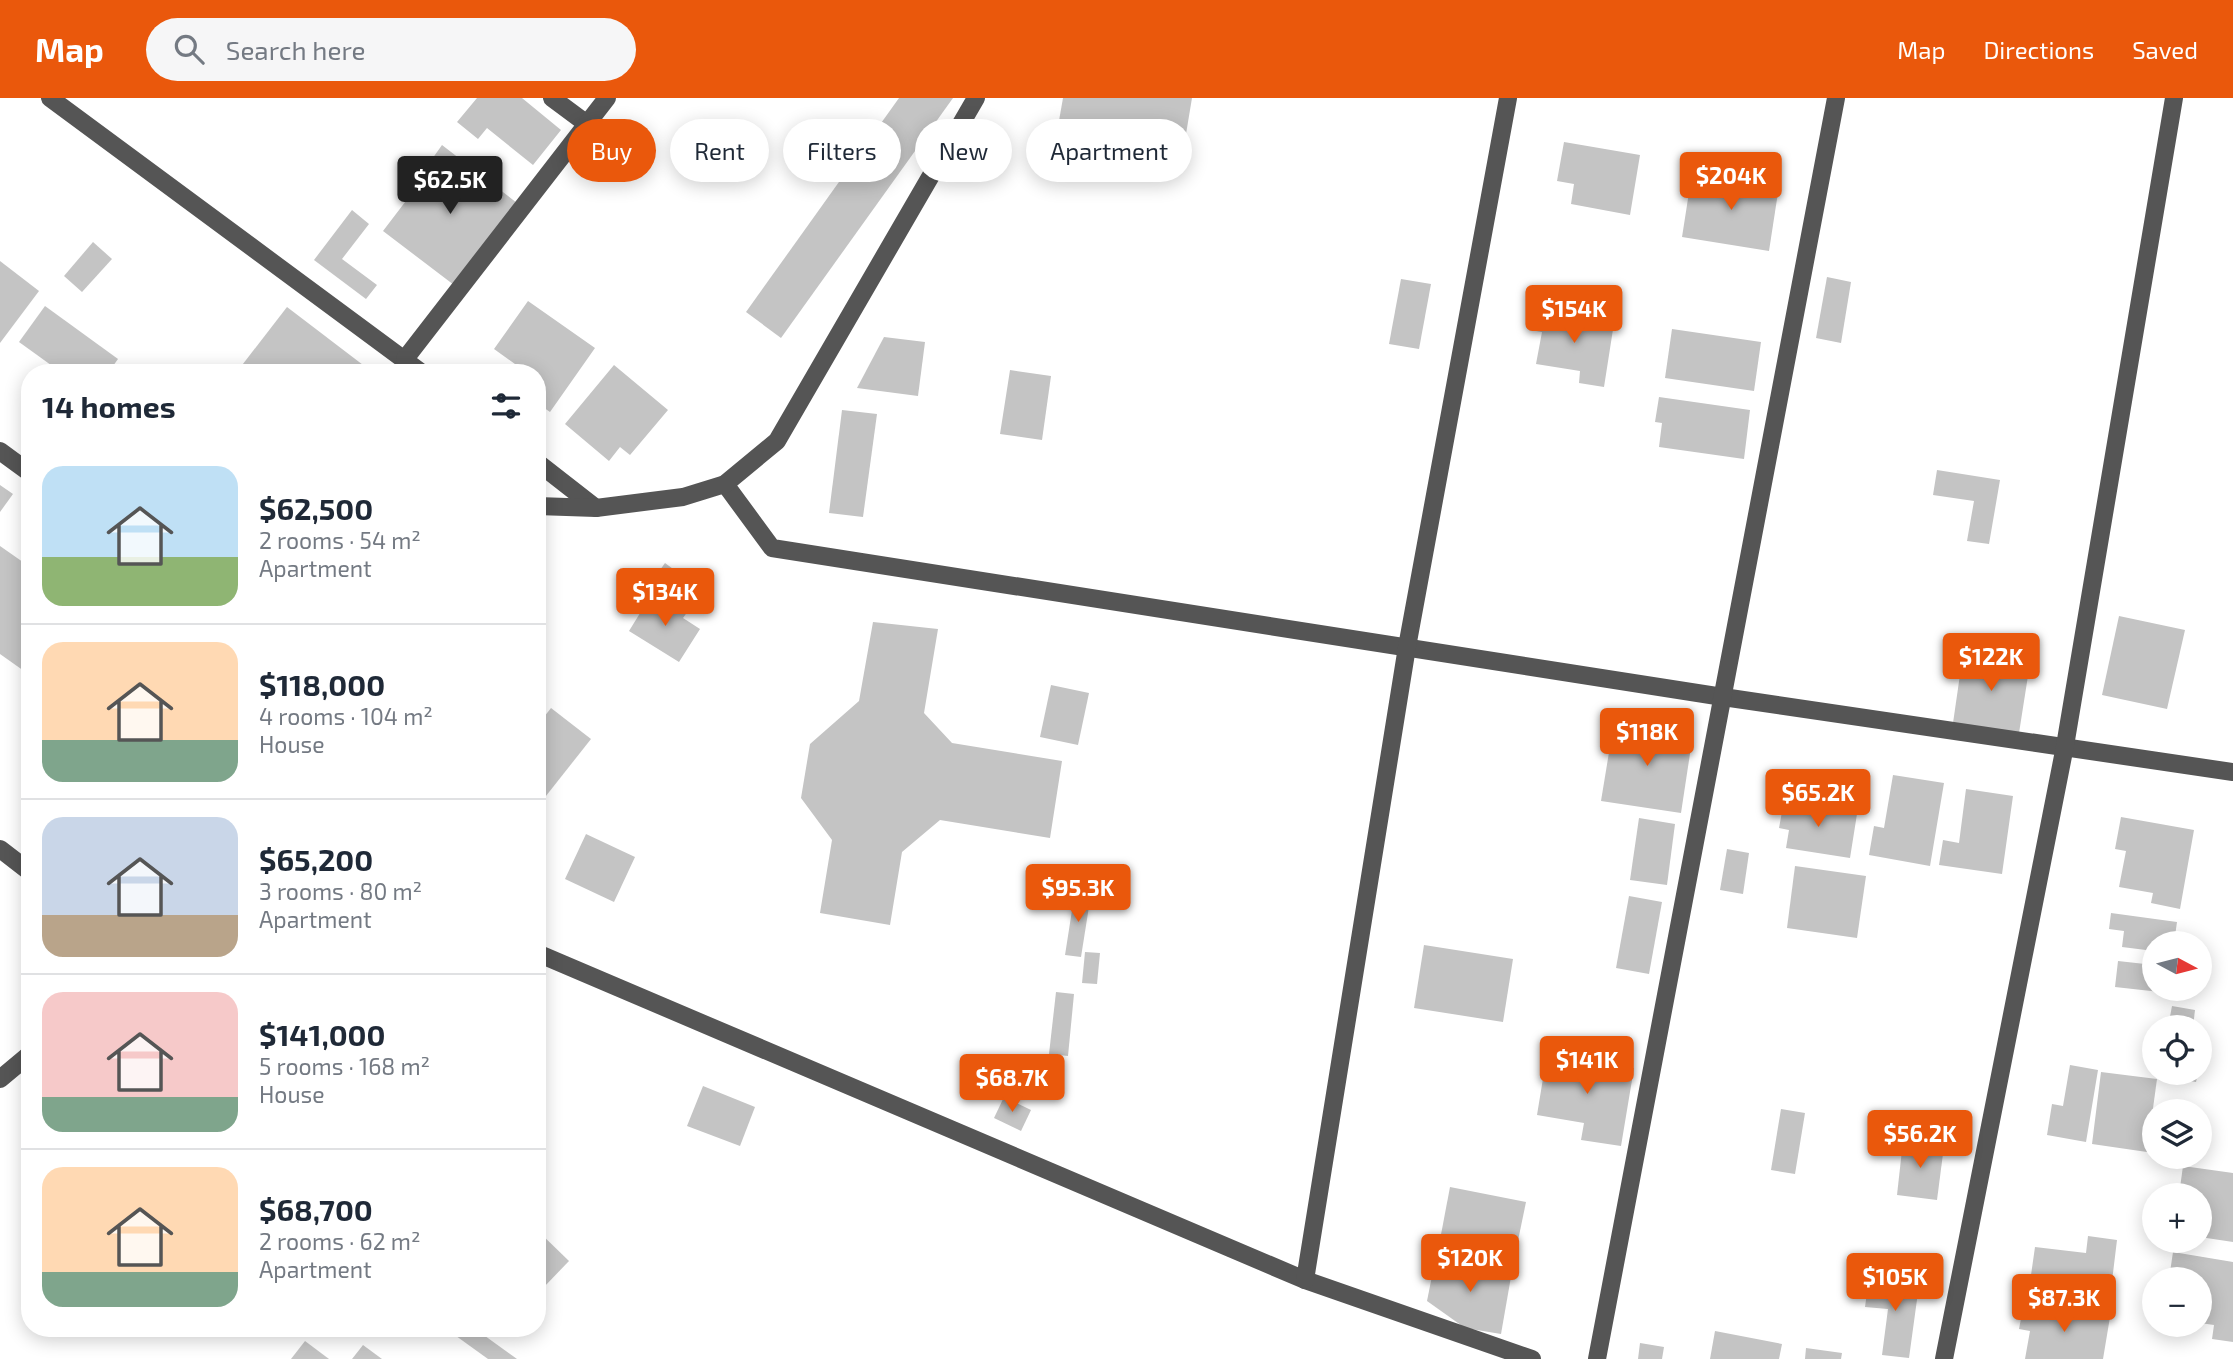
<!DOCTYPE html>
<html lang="en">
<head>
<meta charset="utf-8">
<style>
  body { margin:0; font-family:"Exo 2",sans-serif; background:#f6f6f7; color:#1f2937; height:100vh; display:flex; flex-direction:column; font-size:26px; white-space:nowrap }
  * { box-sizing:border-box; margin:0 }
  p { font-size:23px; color:#747a83 }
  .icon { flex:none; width:38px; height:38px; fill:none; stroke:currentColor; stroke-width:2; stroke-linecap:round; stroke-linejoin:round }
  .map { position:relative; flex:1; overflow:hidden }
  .details { position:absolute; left:21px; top:266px; width:525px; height:973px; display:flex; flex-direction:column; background:#fff; border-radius:28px; box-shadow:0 4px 18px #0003 }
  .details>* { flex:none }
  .hud { position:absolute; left:567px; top:21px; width:665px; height:63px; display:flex; gap:14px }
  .needle { width:46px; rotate:97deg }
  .buttons { position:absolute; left:2142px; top:833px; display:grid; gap:14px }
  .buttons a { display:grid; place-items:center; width:70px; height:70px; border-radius:50%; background:#fff; box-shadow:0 4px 18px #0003; font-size:35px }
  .price { position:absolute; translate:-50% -60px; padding:0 16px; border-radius:7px; background:#ea580c; color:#fff; font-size:23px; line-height:46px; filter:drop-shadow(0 2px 4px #0008) }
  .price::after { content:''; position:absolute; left:50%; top:42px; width:21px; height:16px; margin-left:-10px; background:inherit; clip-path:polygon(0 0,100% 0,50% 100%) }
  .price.selected { background:#222; color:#fff }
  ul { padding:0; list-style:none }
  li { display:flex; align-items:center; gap:21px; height:175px; padding:0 21px }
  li+li { border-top:2px solid #e0e1e3 }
  li span { display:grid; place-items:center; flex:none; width:196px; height:140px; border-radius:21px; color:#555 }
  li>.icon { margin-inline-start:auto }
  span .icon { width:84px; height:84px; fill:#fffc; stroke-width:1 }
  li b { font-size:30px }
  h2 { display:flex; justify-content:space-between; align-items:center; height:84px; padding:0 21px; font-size:30px }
  .pill { padding:0 24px; border-radius:32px; background:#fff; box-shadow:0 4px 18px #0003; font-size:24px; line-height:63px }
  .pill.selected { background:#ea580c; color:#fff }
  header { display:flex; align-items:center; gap:42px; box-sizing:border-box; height:98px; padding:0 35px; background:#ea580c; color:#fff }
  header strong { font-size:33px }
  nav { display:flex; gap:38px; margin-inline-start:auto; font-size:24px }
  .search { width:490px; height:63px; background:#f6f6f7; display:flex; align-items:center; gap:18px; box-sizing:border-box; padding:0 24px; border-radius:38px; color:#747a83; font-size:26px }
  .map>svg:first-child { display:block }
  .building { fill:#c4c4c4 }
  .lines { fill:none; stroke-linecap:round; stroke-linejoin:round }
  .minor { stroke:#555; stroke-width:18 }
</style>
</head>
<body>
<header>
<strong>Map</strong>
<div class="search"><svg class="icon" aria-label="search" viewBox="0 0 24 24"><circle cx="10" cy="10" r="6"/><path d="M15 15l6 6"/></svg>Search here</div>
<nav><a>Map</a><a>Directions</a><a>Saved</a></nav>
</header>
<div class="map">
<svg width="2233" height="1261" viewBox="0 0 2233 1261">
  <rect width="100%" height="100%" fill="#fff"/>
  <g class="building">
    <path d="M477,0H522L561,32L533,67L487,30L478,41L457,24Z"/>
    <path d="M899,0H953L781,240L746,214Z"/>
    <path d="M1063,0H1192L1183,54L1057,34Z"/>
    <path d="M1564,44L1640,57L1630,117L1571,106L1574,86L1557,83Z"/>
    <path d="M442,47L517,105L454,187L383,133L428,74L425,71Z"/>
    <path d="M1692,75L1779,88L1769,153L1682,139Z"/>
    <path d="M352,112L369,126L342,161L377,187L366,201L314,162Z"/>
    <path d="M93,144L112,161L82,194L64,178Z"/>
    <path d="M0,163L39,193L0,245Z"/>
    <path d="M1827,179L1851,184L1841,245L1816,240Z"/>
    <path d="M1401,181L1431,186L1419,251L1389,246Z"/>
    <path d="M528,203L595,250L550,314L537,305V275H519L522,271L494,251Z"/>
    <path d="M45,208L118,261L108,275H62L19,244Z"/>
    <path d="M287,209L367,270L364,275H236Z"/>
    <path d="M1533,212L1614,225L1604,289L1579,285L1580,273L1536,266L1542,234L1530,232Z"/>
    <path d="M1672,231L1761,244L1754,293L1665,280Z"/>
    <path d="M884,239L925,244L918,298L857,290Z"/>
    <path d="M614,267L668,312L630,357L620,349L609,363L565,326Z"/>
    <path d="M1010,272L1051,278L1042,342L1000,336Z"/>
    <path d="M1659,299L1750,312L1744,361L1659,349L1662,325L1655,324Z"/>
    <path d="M842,312L877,316L863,419L829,415Z"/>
    <path d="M1937,372L2000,382L1989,446L1967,443L1974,403L1933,397Z"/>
    <path d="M0,387L13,396L0,414Z"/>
    <path d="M0,448L30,469V566L24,573L0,556Z"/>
    <path d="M665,465L684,479L668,502L648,489Z"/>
    <path d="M650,499L668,511L673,503L688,513L683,520L700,531L679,564L629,533Z"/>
    <path d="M2119,518L2185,532L2167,611L2102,597Z"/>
    <path d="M873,524L938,531L924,615L952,645L1062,663L1050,740L940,722L902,754L890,827L820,815L832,742L801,700L810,646L859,603Z"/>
    <path d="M1963,556L2030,565L2019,635L1953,625Z"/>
    <path d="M1051,587L1089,595L1078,647L1040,639Z"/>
    <path d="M551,610L591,641L542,703L537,699V628Z"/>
    <path d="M1614,624L1693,636L1681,715L1601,703Z"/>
    <path d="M1893,677L1944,685L1930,768L1869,757L1874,728L1884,730Z"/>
    <path d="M1966,691L2013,698L2002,776L1939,767L1943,742L1959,745Z"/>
    <path d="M1784,703L1857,716L1850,760L1786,750L1789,732L1779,730Z"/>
    <path d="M2121,719L2194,732L2180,811L2151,805L2153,795L2119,789L2126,753L2115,751Z"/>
    <path d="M1639,720L1675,726L1667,787L1630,782Z"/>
    <path d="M586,736L635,759L614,804L565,781Z"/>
    <path d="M1727,751L1749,755L1743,796L1720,792Z"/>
    <path d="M1795,768L1866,778L1857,840L1787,830Z"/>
    <path d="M1075,793L1091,796L1081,859L1065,857Z"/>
    <path d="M1629,798L1662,804L1649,876L1616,870Z"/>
    <path d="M2111,815L2177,824L2174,845H2154V853L2122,849L2124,833L2109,831Z"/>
    <path d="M1424,847L1513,861L1503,924L1414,910Z"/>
    <path d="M1085,854L1100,855L1097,886L1082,885Z"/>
    <path d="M2118,863L2154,867V891H2169V895L2115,889Z"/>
    <path d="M1056,894L1074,896L1068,958L1049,956Z"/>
    <path d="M2172,908L2195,912L2193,929H2168Z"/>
    <path d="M1547,956L1634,970L1621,1048L1581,1042L1584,1025L1537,1017Z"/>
    <path d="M2070,967L2098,972L2086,1044L2047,1037L2052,1006L2063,1008Z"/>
    <path d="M2101,974L2157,981L2147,1054L2092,1046Z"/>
    <path d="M2161,975H2198L2196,984L2160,978Z"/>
    <path d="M703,988L755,1009L740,1048L687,1028Z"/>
    <path d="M1004,999L1031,1012L1021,1033L994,1020Z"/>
    <path d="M1781,1011L1805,1015L1795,1076L1771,1072Z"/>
    <path d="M1903,1043L1944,1048L1937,1102L1897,1097Z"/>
    <path d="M2183,1068L2233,1075V1144L2200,1139V1097H2179Z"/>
    <path d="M1450,1089L1526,1104L1514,1162L1439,1147Z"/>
    <path d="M537,1132L569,1163L543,1190L537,1184Z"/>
    <path d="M2088,1138L2117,1142L2109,1208L2028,1198L2035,1149L2086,1155Z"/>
    <path d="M2173,1154L2233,1164V1244L2212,1241L2214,1227L2200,1225V1181H2169Z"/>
    <path d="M1436,1158L1512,1173L1501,1236L1465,1230L1427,1203Z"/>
    <path d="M1869,1180L1919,1187L1909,1260L1882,1257L1888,1211L1865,1209Z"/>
    <path d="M2024,1205L2110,1219L2103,1261H2025L2030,1233L2019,1231Z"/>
    <path d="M445,1230H474L517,1261H488Z"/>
    <path d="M1715,1233L1782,1246L1779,1261H1710Z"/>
    <path d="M305,1243L329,1261H291Z"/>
    <path d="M1640,1245L1664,1249L1662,1261H1638Z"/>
    <path d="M363,1247L382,1261H352Z"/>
    <path d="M1806,1250L1842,1255L1841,1261H1805Z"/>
  </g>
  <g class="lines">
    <g class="minor">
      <path d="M50,0L422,275"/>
      <path d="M552,0L587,26"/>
      <path d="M405,261L607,0"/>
      <path d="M0,353L30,375"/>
      <path d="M537,364L596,410"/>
      <path d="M725,386L772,450L1723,599L2233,674"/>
      <path d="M537,408L596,410L683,399L725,386L777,343L976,0"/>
      <path d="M0,751L30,774"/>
      <path d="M537,855L1305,1182L1532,1261"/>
      <path d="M0,981L30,956"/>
      <path d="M1305,1182L1407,549L1508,0"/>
      <path d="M1597,1261L1836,0"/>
      <path d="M1944,1261L2065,648L2174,0"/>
    </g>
  </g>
</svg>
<div class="buttons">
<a><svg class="needle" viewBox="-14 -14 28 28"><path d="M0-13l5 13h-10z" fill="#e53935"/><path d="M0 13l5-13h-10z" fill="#747a83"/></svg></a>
<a><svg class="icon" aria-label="locate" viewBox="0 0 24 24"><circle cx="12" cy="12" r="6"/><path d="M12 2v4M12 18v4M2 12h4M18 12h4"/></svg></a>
<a><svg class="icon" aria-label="layers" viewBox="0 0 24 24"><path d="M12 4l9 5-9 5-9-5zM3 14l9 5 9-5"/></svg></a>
<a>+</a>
<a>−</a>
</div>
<b class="price" style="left:1731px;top:114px">$204K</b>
<b class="price selected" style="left:450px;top:118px">$62.5K</b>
<b class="price" style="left:1574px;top:247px">$154K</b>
<b class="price" style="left:665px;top:530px">$134K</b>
<b class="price" style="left:1991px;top:595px">$122K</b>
<b class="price" style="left:1647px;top:670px">$118K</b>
<b class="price" style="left:1818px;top:731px">$65.2K</b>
<b class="price" style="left:1078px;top:826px">$95.3K</b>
<b class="price" style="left:1587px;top:998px">$141K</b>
<b class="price" style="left:1012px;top:1016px">$68.7K</b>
<b class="price" style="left:1920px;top:1072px">$56.2K</b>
<b class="price" style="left:1470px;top:1196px">$120K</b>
<b class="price" style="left:1895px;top:1215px">$105K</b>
<b class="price" style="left:2064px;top:1236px">$87.3K</b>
<div class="hud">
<a class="pill selected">Buy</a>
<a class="pill">Rent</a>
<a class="pill">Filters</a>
<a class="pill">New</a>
<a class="pill">Apartment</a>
</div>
<section class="details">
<h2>14 homes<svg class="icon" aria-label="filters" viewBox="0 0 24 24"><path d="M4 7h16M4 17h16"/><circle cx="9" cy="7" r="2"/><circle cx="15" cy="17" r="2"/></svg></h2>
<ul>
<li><span style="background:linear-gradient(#bfe0f5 65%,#8fb573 0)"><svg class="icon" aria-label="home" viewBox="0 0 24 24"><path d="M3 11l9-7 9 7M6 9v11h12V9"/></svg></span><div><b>$62,500</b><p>2 rooms · 54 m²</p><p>Apartment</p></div></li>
<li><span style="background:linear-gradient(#ffd9b3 70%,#7fa58c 0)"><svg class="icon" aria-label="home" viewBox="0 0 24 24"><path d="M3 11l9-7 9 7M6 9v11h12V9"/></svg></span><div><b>$118,000</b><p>4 rooms · 104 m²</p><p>House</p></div></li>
<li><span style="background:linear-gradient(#c9d6e8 70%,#b9a48a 0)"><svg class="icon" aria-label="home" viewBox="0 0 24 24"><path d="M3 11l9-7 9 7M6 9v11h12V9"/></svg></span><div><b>$65,200</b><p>3 rooms · 80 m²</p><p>Apartment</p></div></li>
<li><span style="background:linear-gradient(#f6c9c9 75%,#7fa58c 0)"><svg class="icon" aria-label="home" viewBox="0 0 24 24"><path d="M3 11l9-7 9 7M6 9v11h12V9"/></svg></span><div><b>$141,000</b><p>5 rooms · 168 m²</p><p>House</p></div></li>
<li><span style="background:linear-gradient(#ffd9b3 75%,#7fa58c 0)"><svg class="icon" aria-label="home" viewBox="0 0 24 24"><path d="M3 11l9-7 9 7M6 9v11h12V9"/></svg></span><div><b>$68,700</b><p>2 rooms · 62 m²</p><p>Apartment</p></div></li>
</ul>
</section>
</div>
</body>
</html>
